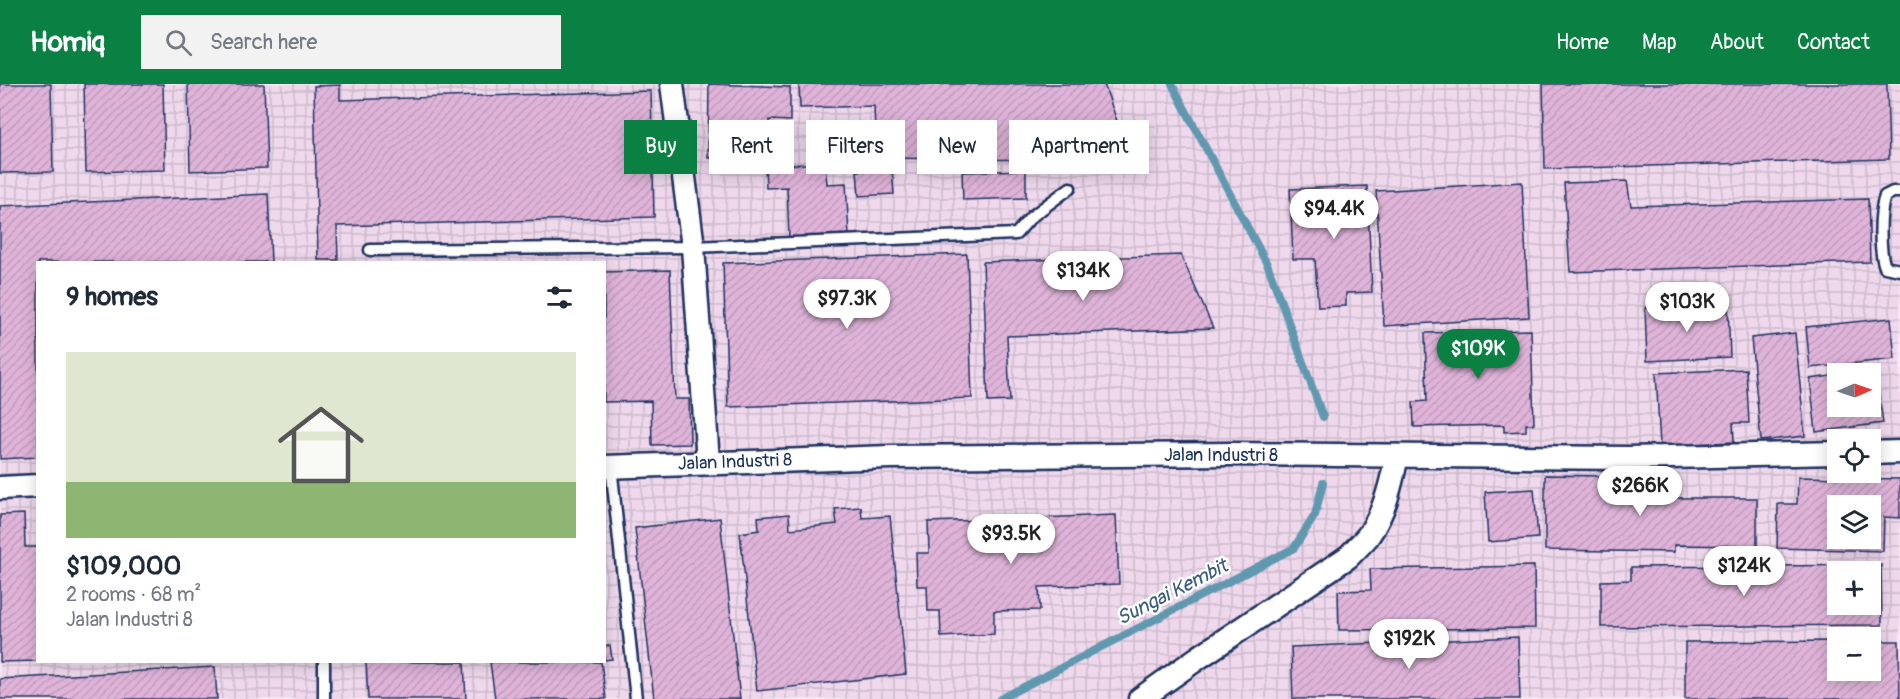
<!DOCTYPE html>
<html lang="en">
<head>
<meta charset="utf-8">
<style>
  body { margin:0; font-family:Pangolin,sans-serif; background:#f2f2f3; color:#1f2937; height:100vh; display:flex; flex-direction:column; font-size:22px; white-space:nowrap }
  * { box-sizing:border-box; margin:0 }
  p { font-size:20px; color:#747a83 }
  .icon { flex:none; width:33px; height:33px; fill:none; stroke:currentColor; stroke-width:2; stroke-linecap:round; stroke-linejoin:round }
  .map { position:relative; flex:1; overflow:hidden }
  .details { position:absolute; left:36px; top:177px; width:570px; height:402px; display:flex; flex-direction:column; background:#fff; border-radius:0px; box-shadow:0 3px 15px #0003 }
  .details>* { flex:none }
  .hud { position:absolute; left:624px; top:36px; width:570px; height:54px; display:flex; gap:12px }
  .needle { width:39px; rotate:88deg }
  .tools { position:absolute; left:1827px; top:279px; display:grid; gap:12px }
  .tools a { display:grid; place-items:center; width:54px; height:54px; border-radius:0px; background:#fff; box-shadow:0 3px 15px #0003; font-size:30px }
  .price { position:absolute; translate:-50% -51px; padding:0 14px; border-radius:21px; background:#fff; color:#222; font-size:20px; line-height:39px; filter:drop-shadow(0 2px 3px #0008) }
  .price::after { content:''; position:absolute; left:50%; top:36px; width:18px; height:14px; margin-left:-9px; background:inherit; clip-path:polygon(0 0,100% 0,50% 100%) }
  .price.current { background:#0b8043; color:#fff }
  ul { padding:0; list-style:none }
  li { display:grid; align-content:center; gap:12px; height:318px; padding:0 30px }
  li span { display:grid; place-items:center; height:186px; border-radius:0px; color:#555 }
  li>.icon { margin-inline-start:auto }
  span .icon { width:108px; height:108px; fill:#fffc; stroke-width:1 }
  li b { font-size:26px }
  h2 { display:flex; justify-content:space-between; align-items:center; height:72px; padding:0 30px; font-size:26px }
  .tag { padding:0 21px; border-radius:0px; background:#fff; box-shadow:0 3px 15px #0003; font-size:21px; line-height:54px }
  .tag.current { background:#0b8043; color:#fff }
  header { display:flex; align-items:center; gap:36px; box-sizing:border-box; height:84px; padding:0 30px; background:#0b8043; color:#fff }
  header strong { font-size:28px }
  nav { display:flex; gap:33px; margin-inline-start:auto; font-size:21px }
  .search { width:420px; height:54px; background:#f2f2f3; display:flex; align-items:center; gap:15px; box-sizing:border-box; padding:0 21px; border-radius:0px; color:#747a83; font-size:22px }
  .map>svg:first-child { display:block }
  .industrial { fill:url(#industrial-grid); fill-rule:evenodd }
  .lines { fill:none; stroke-linecap:round; stroke-linejoin:round }
  .stream { stroke:#6099af; stroke-width:8 }
  .building { fill:url(#building-hatch); stroke:#1b2f5e; stroke-width:1.5; fill-rule:evenodd }
  .service-casing { stroke:#1b2f5e; stroke-width:15 }
  .minor-casing { stroke:#1b2f5e; stroke-width:27 }
  .service { stroke:#fff; stroke-width:10 }
  .minor { stroke:#fff; stroke-width:22 }
  .labels { text-anchor:middle; dominant-baseline:central; stroke-width:5; stroke-linejoin:round; paint-order:stroke }
  .street-label { font-size:18px; fill:#1b2f5e; stroke:#fff }
  .water-label { font-size:20px; font-style:italic; fill:#385b80; stroke:#fff }
</style>
</head>
<body>
<header>
<strong>Homiq</strong>
<div class="search"><svg class="icon" aria-label="search" viewBox="0 0 24 24"><circle cx="10" cy="10" r="6"/><path d="M15 15l6 6"/></svg>Search here</div>
<nav><a>Home</a><a>Map</a><a>About</a><a>Contact</a></nav>
</header>
<div class="map">
<svg width="1900" height="615" viewBox="0 0 1900 615">
  <defs>
    <pattern id="industrial-grid" width="8" height="8" patternUnits="userSpaceOnUse" patternTransform="scale(1.5)"><rect width="8" height="8" fill="#efd8ec"/><path d="M0 4h8M4 0v8" fill="none" stroke="#ccbacd"/></pattern>
    <pattern id="building-hatch" width="6" height="6" patternUnits="userSpaceOnUse" patternTransform="scale(1.5)"><rect width="6" height="6" fill="#e0b4d9"/><path d="M-1 1l2-2M0 6l6-6M5 7l2-2" fill="none" stroke="#c09bbd"/></pattern>
  </defs>
  <rect width="100%" height="100%" fill="#f6e8f4"/>
  <filter id="ink" filterUnits="userSpaceOnUse"><feTurbulence type="fractalNoise" baseFrequency=".0167" numOctaves="2"/><feDisplacementMap in="SourceGraphic" scale="12" xChannelSelector="R" yChannelSelector="G"/><feConvolveMatrix kernelMatrix="1 2 1 2 8 2 1 2 1" color-interpolation-filters="sRGB"/></filter>
  <g filter="url(#ink)">
    <path class="industrial" d="M0,0H1900V615H0ZM38,178H604V578H38ZM1838,290H1870V322H1838ZM1838,356H1870V388H1838ZM1838,422H1870V454H1838ZM1838,488H1870V520H1838ZM1838,554H1870V586H1838Z"/>
    <g class="lines">
      <g class="stream">
        <path d="M1172,0L1268,182L1323,333"/>
        <path d="M1000,615L1294,464L1315,431L1323,399"/>
      </g>
    </g>
    <g class="building">
      <path d="M0,0H51L53,88L0,89Z"/>
      <path d="M84,0H163L165,86L86,88Z"/>
      <path d="M188,0H264L267,84L190,87Z"/>
      <path d="M709,0L790,3V37L769,36V62H740V74H708Z"/>
      <path d="M799,0H1104L1131,77L876,74L874,22L800,24Z"/>
      <path d="M1543,0H1887L1889,75L1545,85Z"/>
      <path d="M340,1V16L651,7L654,133L337,142L338,176H318L314,2Z"/>
      <path d="M825,79L827,100L846,99L849,151L789,154L787,103L766,104L765,82Z"/>
      <path d="M892,85L894,110L859,112L857,87Z"/>
      <path d="M1026,86V114L963,116L962,88Z"/>
      <path d="M1627,97L1631,122L1868,115L1870,178L1570,188L1564,99Z"/>
      <path d="M1522,98L1529,233L1384,242L1376,107Z"/>
      <path d="M1367,102L1372,208L1346,209V222L1318,223L1315,175H1293L1290,105Z"/>
      <path d="M268,110L271,178H38V373L0,375V122Z"/>
      <path d="M967,170L972,314L728,323L723,179Z"/>
      <path d="M1181,171L1213,244L1007,252L1010,317L988,318L983,178Z"/>
      <path d="M670,186L675,315H689L690,360L652,361L651,317L604,318V188Z"/>
      <path d="M1728,221L1730,273L1647,277L1645,224Z"/>
      <path d="M1891,234L1895,275L1810,284L1806,243Z"/>
      <path d="M1531,246L1534,340H1526V347L1504,348V341L1414,343L1413,318L1427,317L1425,249Z"/>
      <path d="M1795,249L1805,352L1761,357L1751,254Z"/>
      <path d="M1746,285L1749,339H1733L1734,358L1660,362L1656,289Z"/>
      <path d="M1876,287L1883,339L1816,348L1810,295L1838,291V322H1870V290H1854Z"/>
      <path d="M1545,391L1598,392L1599,399L1675,400V414H1757V462L1674,461V468L1545,466Z"/>
      <path d="M1798,393L1900,395V434L1884,433L1883,467L1777,464L1778,420H1797ZM1838,422H1870V454H1838Z"/>
      <path d="M1534,405L1538,454L1488,458L1485,408Z"/>
      <path d="M861,423L862,434L890,432L906,590L757,607L740,449L759,446L758,433L789,430L790,445L837,440L835,425Z"/>
      <path d="M24,430L25,463H38V577L0,578V431Z"/>
      <path d="M1116,431L1119,500L1039,503L1040,526L994,527V550L941,553L940,527H928L927,502H917L916,469H929L928,438Z"/>
      <path d="M720,434L740,615H654L635,444Z"/>
      <path d="M1881,481L1882,541L1601,543V497L1631,496V483ZM1838,488H1870V520H1838Z"/>
      <path d="M1534,482L1535,544L1339,546L1338,507L1371,506L1370,485Z"/>
      <path d="M1518,553L1520,615H1293L1291,563Z"/>
      <path d="M1838,557V586H1870V557H1899L1900,615H1685V558Z"/>
      <path d="M610,561L612,575L604,576V562Z"/>
      <path d="M366,578H464L466,615H368Z"/>
      <path d="M490,578H601L606,615H495Z"/>
      <path d="M215,583L217,615H0V595Z"/>
    </g>
    <g class="lines">
      <defs>
        <g id="service">
          <path d="M1900,108H1893L1885,112C1879,128 1879,167 1885,183L1900,186"/>
          <path d="M370,166L693,163L1016,150L1031,133L1070,104"/>
          <path d="M611,382L636,615"/>
          <path d="M324,578V615"/>
        </g>
        <g id="minor">
          <path d="M672,0L693,163L708,378"/>
          <path d="M1870,369L1900,368"/>
          <path d="M604,383L890,373L1231,370L1628,374L1838,369"/>
          <path d="M0,404L38,402"/>
          <path d="M1140,615L1198,574L1348,473C1355,466 1362,459 1368,452C1385,428 1391,400 1397,372"/>
        </g>
      </defs>
      <use href="#service" class="service-casing"/>
      <use href="#minor" class="minor-casing"/>
      <use href="#service" class="service"/>
      <use href="#minor" class="minor"/>
    </g>
  </g>
  <g class="labels">
    <g class="street-label">
      <text x="1221" y="371">Jalan Industri 8</text>
      <text transform="translate(735 378) rotate(-2)">Jalan Industri 8</text>
    </g>
    <g class="water-label">
      <text transform="translate(1172 508) rotate(-27)">Sungai Kembit</text>
    </g>
  </g>
</svg>
<div class="tools">
<a><svg class="needle" viewBox="-14 -14 28 28"><path d="M0-13l5 13h-10z" fill="#e53935"/><path d="M0 13l5-13h-10z" fill="#747a83"/></svg></a>
<a><svg class="icon" aria-label="locate" viewBox="0 0 24 24"><circle cx="12" cy="12" r="6"/><path d="M12 2v4M12 18v4M2 12h4M18 12h4"/></svg></a>
<a><svg class="icon" aria-label="layers" viewBox="0 0 24 24"><path d="M12 4l9 5-9 5-9-5zM3 14l9 5 9-5"/></svg></a>
<a>+</a>
<a>−</a>
</div>
<b class="price" style="left:1334px;top:156px">$94.4K</b>
<b class="price" style="left:1083px;top:218px">$134K</b>
<b class="price" style="left:847px;top:246px">$97.3K</b>
<b class="price" style="left:1687px;top:249px">$103K</b>
<b class="price current" style="left:1478px;top:296px">$109K</b>
<b class="price" style="left:1640px;top:433px">$266K</b>
<b class="price" style="left:1011px;top:481px">$93.5K</b>
<b class="price" style="left:1744px;top:513px">$124K</b>
<b class="price" style="left:1409px;top:586px">$192K</b>
<div class="hud">
<a class="tag current">Buy</a>
<a class="tag">Rent</a>
<a class="tag">Filters</a>
<a class="tag">New</a>
<a class="tag">Apartment</a>
</div>
<section class="details">
<h2>9 homes<svg class="icon" aria-label="filters" viewBox="0 0 24 24"><path d="M4 7h16M4 17h16"/><circle cx="9" cy="7" r="2"/><circle cx="15" cy="17" r="2"/></svg></h2>
<ul>
<li><span style="background:linear-gradient(#dfe7d0 70%,#8fb573 0)"><svg class="icon" aria-label="home" viewBox="0 0 24 24"><path d="M3 11l9-7 9 7M6 9v11h12V9"/></svg></span><div><b>$109,000</b><p>2 rooms · 68 m²</p><p>Jalan Industri 8</p></div></li>
</ul>
</section>
</div>
</body>
</html>
